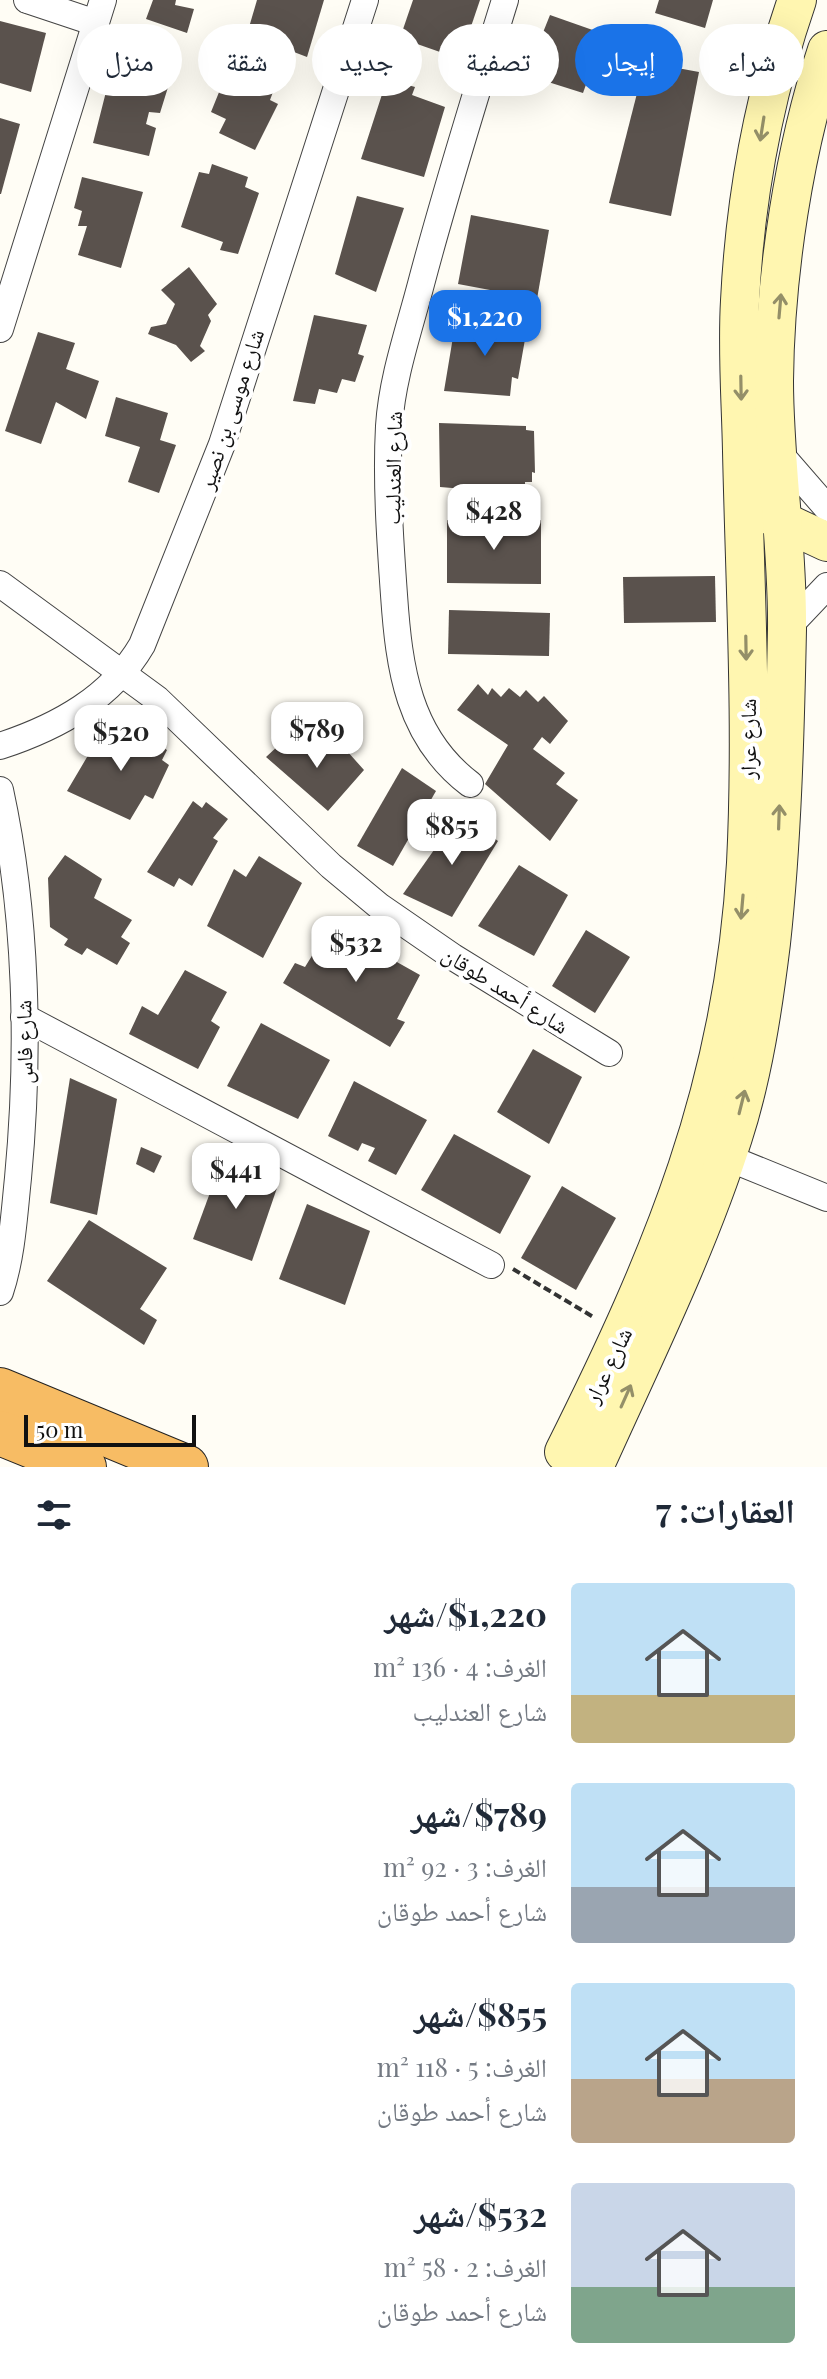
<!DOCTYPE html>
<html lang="ar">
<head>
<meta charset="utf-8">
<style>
  body { margin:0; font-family:"Playfair Display","Noto Naskh Arabic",serif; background:#f2f2f3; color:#1f2937; direction:rtl; height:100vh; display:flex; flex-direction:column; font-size:30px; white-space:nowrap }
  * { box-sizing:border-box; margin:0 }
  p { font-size:26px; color:#747a83 }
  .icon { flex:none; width:44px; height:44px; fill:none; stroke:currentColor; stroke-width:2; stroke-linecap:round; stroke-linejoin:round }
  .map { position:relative; height:1467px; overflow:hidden; direction:ltr }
  .side { display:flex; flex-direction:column; background:#fff; flex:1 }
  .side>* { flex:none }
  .banner { position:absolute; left:24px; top:24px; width:780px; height:72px; direction:rtl; display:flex; gap:16px }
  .scale { position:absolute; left:24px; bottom:20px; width:172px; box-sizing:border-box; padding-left:8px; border:4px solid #111; border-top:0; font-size:22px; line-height:28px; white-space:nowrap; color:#111; -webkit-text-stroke:6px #fff; paint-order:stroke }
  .price { position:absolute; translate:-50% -68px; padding:0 18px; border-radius:16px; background:#fff; color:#222; font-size:26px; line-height:52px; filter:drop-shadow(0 2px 4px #0008) }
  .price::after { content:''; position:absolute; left:50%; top:48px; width:24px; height:18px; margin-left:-12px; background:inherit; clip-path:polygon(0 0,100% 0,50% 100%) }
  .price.selected { background:#1a73e8; color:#fff }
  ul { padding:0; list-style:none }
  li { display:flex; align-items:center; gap:24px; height:200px; padding:0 32px }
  li span { display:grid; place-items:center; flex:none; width:224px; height:160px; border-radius:8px; color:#555 }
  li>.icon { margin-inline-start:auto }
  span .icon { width:96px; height:96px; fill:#fffc; stroke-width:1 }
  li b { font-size:34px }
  h2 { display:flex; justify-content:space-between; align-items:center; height:96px; padding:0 32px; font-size:34px }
  .tag { padding:0 28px; border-radius:36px; background:#fff; box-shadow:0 8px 32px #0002; font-size:28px; line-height:72px }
  .tag.selected { background:#1a73e8; color:#fff }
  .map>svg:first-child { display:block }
  .building { fill:#5a524d }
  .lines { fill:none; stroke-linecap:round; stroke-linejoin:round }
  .minor-casing { stroke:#444; stroke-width:28 }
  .secondary-casing { stroke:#333; stroke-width:40 }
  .trunk-casing { stroke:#222; stroke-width:46 }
  .path { stroke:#333; stroke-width:4; stroke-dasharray:8 4; stroke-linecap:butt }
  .minor { stroke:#fff; stroke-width:26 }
  .secondary { stroke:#fff6b0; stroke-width:38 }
  .trunk { stroke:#f7bc64; stroke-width:44 }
  .oneway { stroke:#948f68 }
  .labels { text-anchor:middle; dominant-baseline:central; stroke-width:8; stroke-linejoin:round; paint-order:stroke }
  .street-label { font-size:22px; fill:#111; stroke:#fff }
</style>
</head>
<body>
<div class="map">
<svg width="827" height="1467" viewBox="0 0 827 1467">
  <rect width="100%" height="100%" fill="#fffdf5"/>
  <g class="building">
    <path d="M153,0H176L175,5L194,9L187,33L146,19Z"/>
    <path d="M257,0H324L307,57L247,34Z"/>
    <path d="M413,0H480L460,59L400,38Z"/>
    <path d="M659,0H713L705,28L655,13Z"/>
    <path d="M550,15L604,34L583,93L526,75Z"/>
    <path d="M0,21L46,33L31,92L0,83Z"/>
    <path d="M645,62L699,72L671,216L609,203Z"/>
    <path d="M230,65L276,84L270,100L278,104L255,150L219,133L226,119L211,112Z"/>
    <path d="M111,72L169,84L160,113L149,112L146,124L156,128L149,156L93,143Z"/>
    <path d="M387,79L415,87L412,95L445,107L424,177L361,159Z"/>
    <path d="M0,118L20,124L1,194H0Z"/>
    <path d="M212,164L248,177L245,187L259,193L238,254L220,250L223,242L181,227L199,172L209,174Z"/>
    <path d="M82,177L143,192L121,268L78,255L87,226H78L82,211L74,208Z"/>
    <path d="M357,196L404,208L376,292L335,274Z"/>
    <path d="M471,215L549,230L537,299L458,284Z"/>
    <path d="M189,267L217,304L208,315L211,321L200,346L205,351L191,362L176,345L148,334L151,327L166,324L175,304L161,290Z"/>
    <path d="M314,315L367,325L358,354L364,356L355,382L342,379L337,393L319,389L315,404L293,401Z"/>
    <path d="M456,319L527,328L518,379L512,377L510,396L444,391Z"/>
    <path d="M38,332L75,343L66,369L99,381L86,419L56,402L41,444L5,431Z"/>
    <path d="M116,397L168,413L160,440L176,445L159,493L128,482L140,447L105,436Z"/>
    <path d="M439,423L526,426V430L534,431L535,473L532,472V482H525V494L440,487Z"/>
    <path d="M447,520H541V584L447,583Z"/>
    <path d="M715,576L716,622L624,623L623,577Z"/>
    <path d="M449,610L550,613L549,656L448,654Z"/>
    <path d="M478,684L488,695L492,688L501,697L509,688L520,697L526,690L538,702L544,696L568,721L550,744L542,737L533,749L565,773L556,784L578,800L550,841L485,784L508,745L457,710Z"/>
    <path d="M103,730L119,738L124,731L138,742L144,735L167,750L162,760L169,765L153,799L145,795L130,820L67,791Z"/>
    <path d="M293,732L315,755L322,748L347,751L364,770L328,811L266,757Z"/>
    <path d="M402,768L436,791L393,866L357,846Z"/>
    <path d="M193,801L202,808L206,802L228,819L213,838L218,841L192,886L179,878L174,887L147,872Z"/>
    <path d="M460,813L498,841L452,917L403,894Z"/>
    <path d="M65,855L102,879L94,898L132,920L121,937L130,943L117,965L87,948L82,955L64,945L68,939L50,927L48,878Z"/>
    <path d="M259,856L302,883L263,958L207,926L234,869L246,877Z"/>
    <path d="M519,865L568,895L534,956L478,926Z"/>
    <path d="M331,925L420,975L397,1019L405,1022L390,1047L283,983L295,963L305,967Z"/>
    <path d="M586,930L630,957L595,1013L552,986Z"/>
    <path d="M185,970L227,992L211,1021L220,1027L198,1069L129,1034L142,1006L158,1015Z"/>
    <path d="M261,1023L330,1060L298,1119L227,1086Z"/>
    <path d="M533,1049L582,1077L549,1144L497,1112Z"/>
    <path d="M70,1078L117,1099L97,1215L50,1203Z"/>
    <path d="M354,1081L427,1120L396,1175L368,1161L375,1148L362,1143L358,1151L328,1136Z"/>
    <path d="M454,1134L531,1176L500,1234L421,1190Z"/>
    <path d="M141,1147L162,1156L154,1173L136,1164Z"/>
    <path d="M222,1160L278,1185L252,1261L193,1239Z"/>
    <path d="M562,1186L616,1218L576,1290L521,1258Z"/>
    <path d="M307,1204L370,1231L345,1305L279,1279Z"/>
    <path d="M89,1220L167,1268L140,1309L157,1320L144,1345L47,1281Z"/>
  </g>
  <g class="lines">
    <defs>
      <g id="minor">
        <path d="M27,0L96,23"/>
        <path d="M0,329L103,0"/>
        <path d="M780,454L827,508"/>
        <path d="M0,584L157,699L331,866L379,906L453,957L609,1053"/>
        <path d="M787,628L827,586"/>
        <path d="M0,746C58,727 111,698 142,645L222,444L365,0"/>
        <path d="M470,784C408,737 399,668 394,595C390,539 386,482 389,426C392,378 409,330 421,284C446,189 476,94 505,0"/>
        <path d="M0,790C27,915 30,1051 18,1178C14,1216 12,1256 0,1292"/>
        <path d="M24,1017L491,1265"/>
        <path d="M726,1157L827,1198"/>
      </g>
      <g id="secondary">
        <path d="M763,512L827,542"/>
        <path d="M564,1452C662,1256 734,1086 746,863C753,726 745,588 742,451C741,401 737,351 740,301C745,199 764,96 797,0"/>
        <path d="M594,1467C643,1358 697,1250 733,1137C753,1075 763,1008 771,943C782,843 785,730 787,629C788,547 774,462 774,381C775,275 794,149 827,50"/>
      </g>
      <g id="trunk">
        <path d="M0,1390L186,1467"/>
        <path d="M0,1433L84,1467"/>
      </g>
    </defs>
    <use href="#minor" class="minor-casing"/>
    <use href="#secondary" class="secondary-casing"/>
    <use href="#trunk" class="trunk-casing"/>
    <path class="path" d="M513,1269L595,1318"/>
    <use href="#minor" class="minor"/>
    <use href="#secondary" class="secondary"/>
    <use href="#trunk" class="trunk"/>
  </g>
  <defs><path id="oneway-shaft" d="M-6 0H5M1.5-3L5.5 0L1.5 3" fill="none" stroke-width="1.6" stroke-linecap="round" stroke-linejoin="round" transform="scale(2)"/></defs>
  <g class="oneway">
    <use href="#oneway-shaft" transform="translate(762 129) rotate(99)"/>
    <use href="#oneway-shaft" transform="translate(780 306) rotate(-85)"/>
    <use href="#oneway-shaft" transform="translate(741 388) rotate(89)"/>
    <use href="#oneway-shaft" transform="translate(746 648) rotate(89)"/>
    <use href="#oneway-shaft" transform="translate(779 817) rotate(-88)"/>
    <use href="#oneway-shaft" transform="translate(742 907) rotate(95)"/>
    <use href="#oneway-shaft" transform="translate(742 1102) rotate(-76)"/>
    <use href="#oneway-shaft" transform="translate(626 1396) rotate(-66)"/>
  </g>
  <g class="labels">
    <g class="street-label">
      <text transform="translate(230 409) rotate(-72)">شارع موسى بن نصير</text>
      <text transform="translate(392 468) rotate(-89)">شارع العندليب</text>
      <text transform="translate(747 739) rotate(-90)">شارع عرار</text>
      <text transform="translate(506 989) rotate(32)">شارع أحمد طوقان</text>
      <text transform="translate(23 1042) rotate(-91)">شارع فاس</text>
      <text transform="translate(607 1365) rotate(-64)">شارع عرار</text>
    </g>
  </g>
</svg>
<div class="scale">50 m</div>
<b class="price selected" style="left:485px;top:358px">$1,220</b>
<b class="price" style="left:494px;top:552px">$428</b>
<b class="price" style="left:317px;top:770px">$789</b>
<b class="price" style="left:121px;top:773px">$520</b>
<b class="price" style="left:452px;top:867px">$855</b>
<b class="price" style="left:356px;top:984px">$532</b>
<b class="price" style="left:236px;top:1211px">$441</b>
<div class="banner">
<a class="tag">شراء</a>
<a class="tag selected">إيجار</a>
<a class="tag">تصفية</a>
<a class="tag">جديد</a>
<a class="tag">شقة</a>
<a class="tag">منزل</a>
</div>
</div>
<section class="side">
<h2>العقارات: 7<svg class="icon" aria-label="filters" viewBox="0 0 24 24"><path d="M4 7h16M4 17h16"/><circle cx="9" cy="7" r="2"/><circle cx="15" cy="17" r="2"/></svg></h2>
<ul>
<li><span style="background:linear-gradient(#bfe0f5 70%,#c2b280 0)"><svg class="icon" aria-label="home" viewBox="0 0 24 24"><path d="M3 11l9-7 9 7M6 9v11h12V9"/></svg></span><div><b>$1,220/شهر</b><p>الغرف: 4 · 136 m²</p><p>شارع العندليب</p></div></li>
<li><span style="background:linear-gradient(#bfe0f5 65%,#9aa5b1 0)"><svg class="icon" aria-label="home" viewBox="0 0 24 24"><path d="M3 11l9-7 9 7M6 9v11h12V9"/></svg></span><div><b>$789/شهر</b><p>الغرف: 3 · 92 m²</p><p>شارع أحمد طوقان</p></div></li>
<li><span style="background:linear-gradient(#bfe0f5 60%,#b9a48a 0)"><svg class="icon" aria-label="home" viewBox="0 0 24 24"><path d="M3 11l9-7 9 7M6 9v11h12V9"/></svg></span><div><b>$855/شهر</b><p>الغرف: 5 · 118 m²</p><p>شارع أحمد طوقان</p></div></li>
<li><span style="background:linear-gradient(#c9d6e8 65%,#7fa58c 0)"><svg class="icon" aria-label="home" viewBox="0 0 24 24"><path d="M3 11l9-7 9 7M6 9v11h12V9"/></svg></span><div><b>$532/شهر</b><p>الغرف: 2 · 58 m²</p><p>شارع أحمد طوقان</p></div></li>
</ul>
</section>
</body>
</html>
